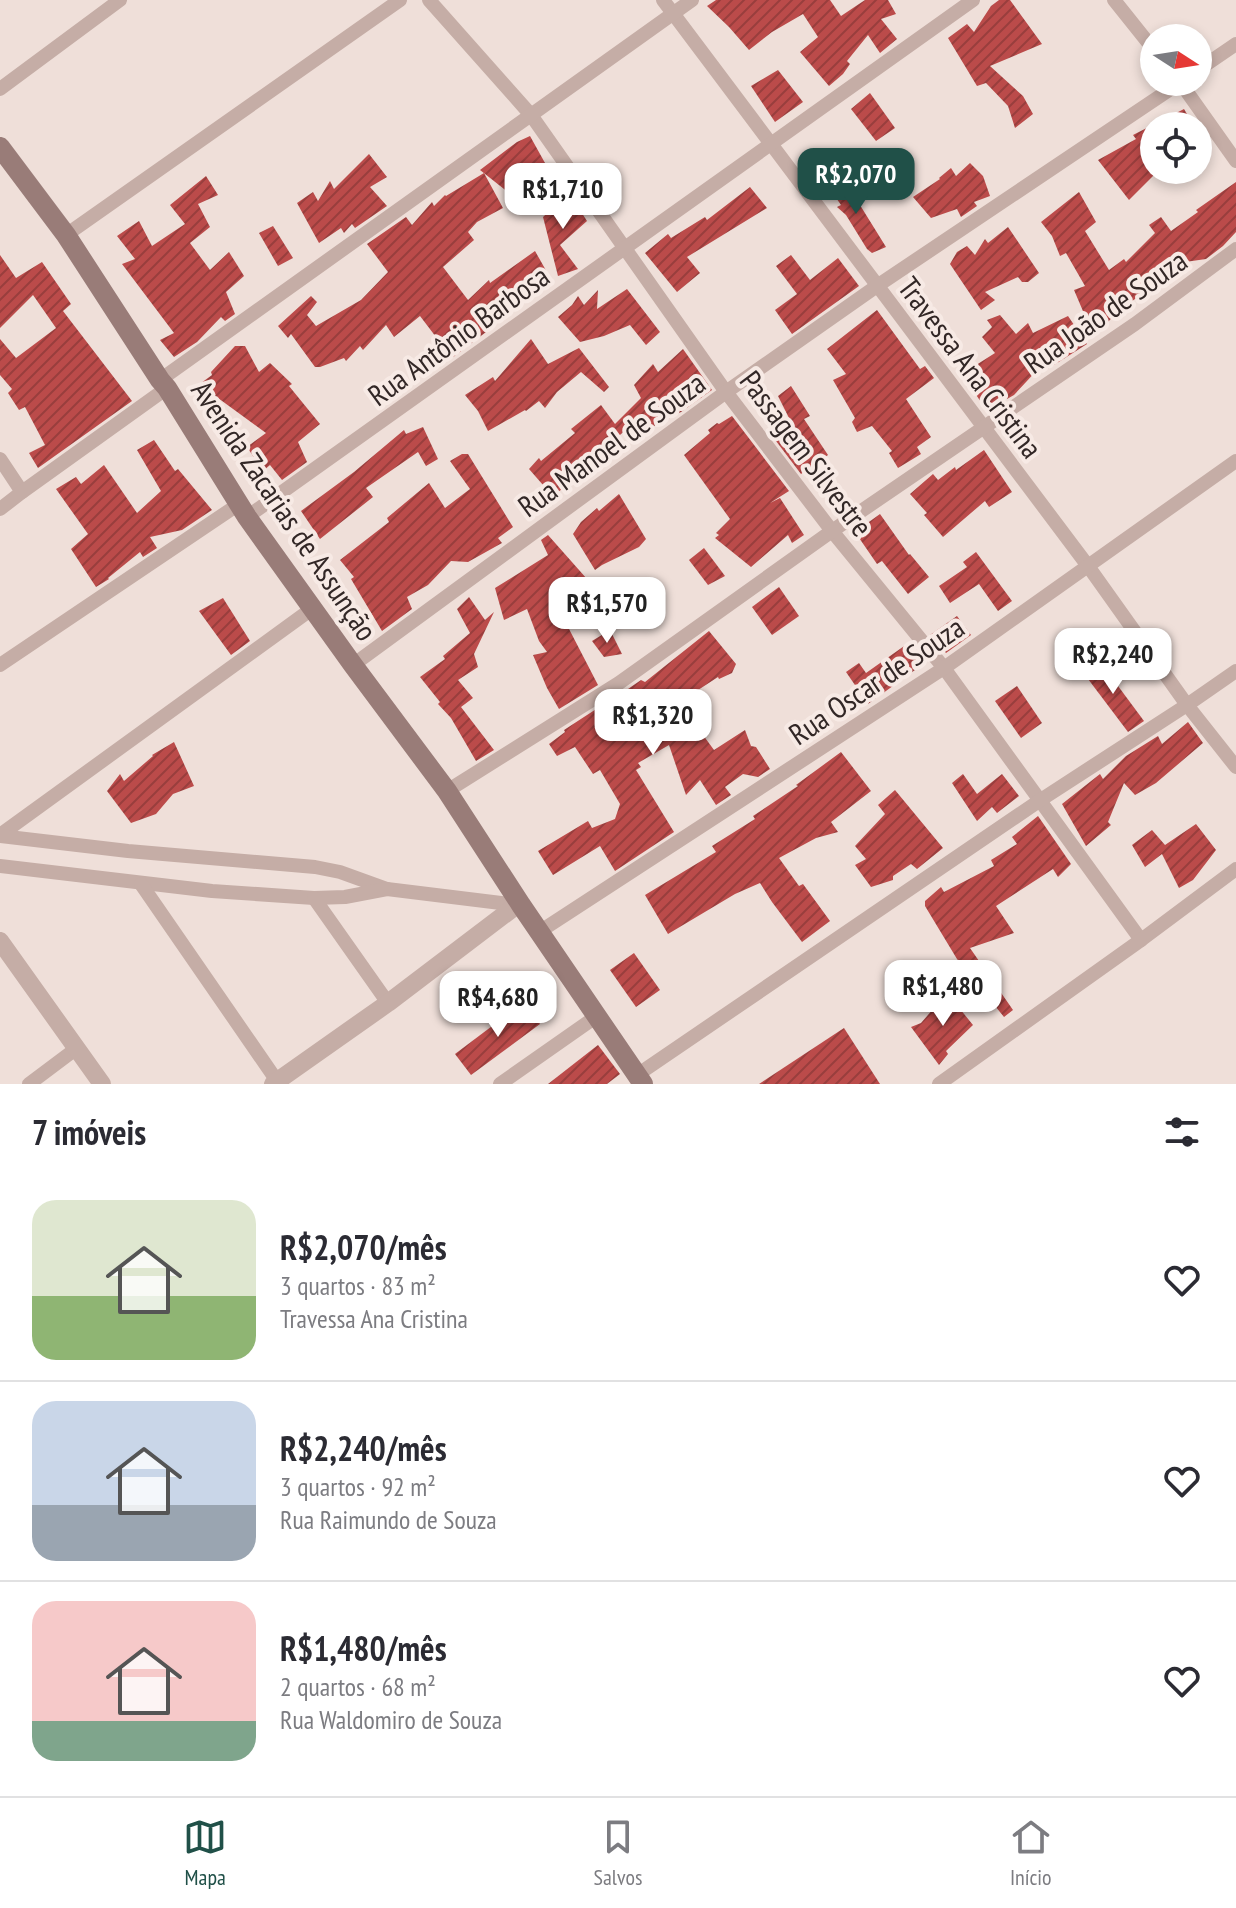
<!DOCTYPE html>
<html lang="pt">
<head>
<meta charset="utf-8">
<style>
  body { margin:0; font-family:"PT Sans Narrow",sans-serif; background:#f7f7f7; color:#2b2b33; height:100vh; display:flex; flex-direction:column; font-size:30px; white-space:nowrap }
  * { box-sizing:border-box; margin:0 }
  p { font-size:26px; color:#7c7c81 }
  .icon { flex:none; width:44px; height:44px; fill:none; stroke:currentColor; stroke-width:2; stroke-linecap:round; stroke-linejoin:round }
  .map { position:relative; height:1084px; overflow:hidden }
  .details { display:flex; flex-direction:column; background:#fff; flex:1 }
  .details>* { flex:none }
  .needle { width:52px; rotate:102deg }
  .fabs { position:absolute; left:1140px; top:24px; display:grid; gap:16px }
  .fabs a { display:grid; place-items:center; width:72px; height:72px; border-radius:50%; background:#fff; box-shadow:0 4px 12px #0003; font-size:40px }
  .price { position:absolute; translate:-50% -68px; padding:0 18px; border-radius:16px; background:#fff; color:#222; font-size:26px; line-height:52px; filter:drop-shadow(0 2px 4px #0008) }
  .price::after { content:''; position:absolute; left:50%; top:48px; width:24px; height:18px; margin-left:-12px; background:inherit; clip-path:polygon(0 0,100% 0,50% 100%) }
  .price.on { background:#205048; color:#fff }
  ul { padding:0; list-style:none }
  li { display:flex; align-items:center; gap:24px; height:200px; padding:0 32px }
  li+li { border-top:2px solid #e1e1e2 }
  li span { display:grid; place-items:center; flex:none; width:224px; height:160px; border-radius:24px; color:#555 }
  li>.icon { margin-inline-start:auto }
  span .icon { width:96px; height:96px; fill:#fffc; stroke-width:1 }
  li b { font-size:34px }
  h2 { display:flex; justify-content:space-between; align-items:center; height:96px; padding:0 32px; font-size:34px }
  .menu { display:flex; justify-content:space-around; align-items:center; height:112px; border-top:2px solid #e1e1e2; background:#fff; font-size:22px; color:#7c7c81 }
  .menu a { display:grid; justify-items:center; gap:4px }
  .menu .on { color:#205048 }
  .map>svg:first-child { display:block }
  .building { fill:url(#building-hatch) }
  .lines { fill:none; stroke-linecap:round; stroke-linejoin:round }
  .minor { stroke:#c5ada6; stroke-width:14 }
  .tertiary { stroke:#c5ada6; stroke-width:18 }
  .secondary { stroke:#997c78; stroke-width:20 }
  .labels { text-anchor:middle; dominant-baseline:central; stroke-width:8; stroke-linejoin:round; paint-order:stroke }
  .street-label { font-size:30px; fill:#322726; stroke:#f7eae5 }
</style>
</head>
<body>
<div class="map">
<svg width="1236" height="1084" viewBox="0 0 1236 1084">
  <defs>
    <pattern id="building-hatch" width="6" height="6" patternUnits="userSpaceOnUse" patternTransform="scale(2)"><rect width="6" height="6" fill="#bb4b4a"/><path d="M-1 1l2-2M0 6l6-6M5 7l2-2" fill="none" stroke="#993e3d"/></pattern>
  </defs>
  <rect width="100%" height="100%" fill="#efdfd9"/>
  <g class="building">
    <path d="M716,0H830L841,16L865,0H888L896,14L881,19L897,39L880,53L868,35L847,61L850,64L843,74L829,86L800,52L818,37L803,14L772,32L749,50L729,27L707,6Z"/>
    <path d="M999,0H1010L1042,44L990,66L1023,96L1033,114L1015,128L1008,106L986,83L977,86L948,38L967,24L974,32L991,6Z"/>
    <path d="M778,70L803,102L775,122L751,86Z"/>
    <path d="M870,93L895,128L876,141L851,109Z"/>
    <path d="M1184,109L1194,126H1154V175L1129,200L1098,160L1136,139L1133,135Z"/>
    <path d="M530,136L550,172L559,180L537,193L535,183L513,196L480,170L517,142Z"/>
    <path d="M369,154L387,177L370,187L387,206L355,228L352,224L344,233L341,228L319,243L297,203L313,192L318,201L330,181L334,189Z"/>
    <path d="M970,163L983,176L990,196L974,202L977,206L961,217L957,209L931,218L913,197L940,179L939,178L951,168L956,176Z"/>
    <path d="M484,173L503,208L477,222L468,232L474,240L443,267L468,300L489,280L490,283L535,251L552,281L534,288L536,291L505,306L508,312L487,326L490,329L452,358L420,316L394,337L386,325L363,350L360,346L346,361L344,358L320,367H315L291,334L288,338L278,326L311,296L317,302L307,315L316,326L361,300L388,272L367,244L406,217L412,225L432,202L434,206L445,195L446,196Z"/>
    <path d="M206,176L218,195L198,204L210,227L190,243L210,270L229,252L244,276L226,292L235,314L225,321L221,317L197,342L174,357L160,340L174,333L122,264L135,259L117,236L139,221L152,246L185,224L170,205Z"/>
    <path d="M843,176L850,189L886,247L872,253L867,249L846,215L837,207L841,205L828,186Z"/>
    <path d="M1236,182V232L1223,246L1206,259L1185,262L1178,267L1172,259L1142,285L1146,292L1121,308L1094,337L1074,290L1085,286L1066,253L1060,256L1052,236L1041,222L1079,192L1096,222L1085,231L1109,270L1124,259L1126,262L1155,233L1149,225L1161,217L1171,231L1198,212L1196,210Z"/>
    <path d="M750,187L767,208L687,257L700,273L677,292L645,253L668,234L671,238L705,217L707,220Z"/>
    <path d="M569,193L587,221L560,245L578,269L558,276L543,217Z"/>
    <path d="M273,226L293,258L278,266L259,233Z"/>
    <path d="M1008,227L1039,273L1028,282H1022L1018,277L985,292L995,300L981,310L950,264L957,252L967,246L975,255L985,239L988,243Z"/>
    <path d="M0,255L16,278L42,262L71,304L63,311L132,401L38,468L29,453L45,445L25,407L19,410L8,393L12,389L0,375V339L16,358L56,328L33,295L0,328Z"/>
    <path d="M791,255L810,280L838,258L859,286L792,334L775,310L797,294L776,266Z"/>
    <path d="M627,289L660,332L646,345L630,325L604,336L580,342L558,317L572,305L578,296L584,305L598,290L597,309Z"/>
    <path d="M877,310L920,369L925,366L934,378L906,399L931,437L917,447L921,454L898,468L889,453L892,451L872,426L857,432L852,422L855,418L833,380L846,374L827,349Z"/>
    <path d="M1000,315L1016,334L1028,323L1033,333L1068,316L1087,344L1043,372L1040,367L1014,395L1007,399L1005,395L987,411L962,374L995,353L982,337L992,327L987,320Z"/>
    <path d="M531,339L548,364L579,348L609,387L604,392L581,372L557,392L545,408L539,401L526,411L525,410L488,431L478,411L465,395L493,377L495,381Z"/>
    <path d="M235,346H245L259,372L270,363L292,384L289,386L320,424L298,442L307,462L282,480L270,465L263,471L247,447L266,433L218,398L219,419L197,386L212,375L211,372Z"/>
    <path d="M683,349L712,390L681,412L647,430L637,420L605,448L610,460L586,472L551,497L543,485L529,469L539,458L541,461L575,433L571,429L601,405L615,424L641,398L634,385L653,364L658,372Z"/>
    <path d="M791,386L810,416L804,419L828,455L801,474L776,441L794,428L778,396Z"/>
    <path d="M732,416L789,491L770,503L780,498L804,535L792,543L788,535L751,567L715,538L719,535L716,533L730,519L684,455L710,433L708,430L717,423L719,424Z"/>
    <path d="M423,427L438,459L426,466L418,452L366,488L373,497L320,539L301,511L354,472L404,430L406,434Z"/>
    <path d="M154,440L175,471L178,469L212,510L182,530L150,537L157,548L143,557L140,552L108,578L109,579L96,587L71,549L88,534L56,489L76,477L81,484L104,465L137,513L161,491L137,450Z"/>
    <path d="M984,450L1012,492L989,507L985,501L943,537L924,515L927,513L910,494L933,474L938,480L955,467L956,470Z"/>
    <path d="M462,454H468L513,527L498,538L502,543L468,562L451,561L428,585L407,597L412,609L382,631L351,579L354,577L340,560L389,522L387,518L429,483L445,508L470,489L450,461Z"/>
    <path d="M619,494L646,539L639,547L602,565L595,570L573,534L581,522L597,508L599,511Z"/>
    <path d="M880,514L909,555L910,554L929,577L908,594L882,561L877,564L855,532Z"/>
    <path d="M548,535L587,579L568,589L584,617L568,627L598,685L559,709L547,688L533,655L547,652L539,641L527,609L504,620L495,588L548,555L541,540Z"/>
    <path d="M704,548L725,576L708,585L689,560Z"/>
    <path d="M976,552L1012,601L998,611L979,584L950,603L939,586L967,567L963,562Z"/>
    <path d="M779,587L799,616L772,635L752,607Z"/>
    <path d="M469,597L485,620L494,612L474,654L478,667L458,680L473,698L461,707L494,750L476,761L451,718L438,704L440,702L420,677L445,659L443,656L470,633L457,609Z"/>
    <path d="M223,598L250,641L231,655L199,611Z"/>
    <path d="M957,616L971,635L946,653L930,635Z"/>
    <path d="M610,630L622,654L604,657L592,641Z"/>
    <path d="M709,631L736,664L732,673L719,679L718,677L695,692L710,714L695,724L714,750L745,730L751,746L756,747L770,769L758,777L743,774L725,787L731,795L716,805L700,780L686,795L669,745L638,763L641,767L636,770L674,832L615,871L600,846L553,875L538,851L588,821L592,828L615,819L620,804L600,770L593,774L575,747L557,756L549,744L565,732L564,730L607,702L622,732L648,714L628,689L641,680L645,682Z"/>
    <path d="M907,644L911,649L914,647L926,662L868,704L846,672L859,663L866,673Z"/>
    <path d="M1098,659L1144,721L1128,732L1082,671Z"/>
    <path d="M1017,686L1042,723L1021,738L995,701Z"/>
    <path d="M1188,722L1203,743L1156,783L1135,795L1124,783L1108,822L1111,825L1086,846L1062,804L1100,774L1103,779L1126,756L1158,736L1162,744Z"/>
    <path d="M174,742L194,786L173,794L156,814L131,823L107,791L120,774L124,781L153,756L152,755Z"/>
    <path d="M841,752L871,791L831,822L838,832L816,838L779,858L799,886L803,884L830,921L802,942L772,902L760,883L735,894L668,934L645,895L716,852L712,846L755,819L753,816L798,786L796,785Z"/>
    <path d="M963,774L977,794L1002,774L1019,796L997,813L992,807L977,821L952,783Z"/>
    <path d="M895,790L943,848L917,869L911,864L893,876V880L871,887L855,865L866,859L855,846L885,814L878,805Z"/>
    <path d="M1038,816L1071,864L1058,877L1053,869L996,906L1014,933L970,948L1013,1010L1004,1017L957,959L925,906V901L941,887L944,892L994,866L991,860L1017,844L1012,837Z"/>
    <path d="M1196,824L1216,850L1193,880L1179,888L1162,854L1145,867L1132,845L1152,830L1165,845Z"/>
    <path d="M634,953L660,990L636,1007L610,970Z"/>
    <path d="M947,993L973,1025L946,1051L948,1054L939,1065L911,1027L921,1023Z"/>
    <path d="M524,1002L540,1024L471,1075L455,1054Z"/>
    <path d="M844,1028L880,1084H759Z"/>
    <path d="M598,1045L620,1074L607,1084H548Z"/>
  </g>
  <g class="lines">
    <g class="minor">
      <path d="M429,0L531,115L726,392L832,531L944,668L1141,940"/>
      <path d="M663,0L1088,566L1187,705L1236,767"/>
      <path d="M1114,0L1154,50"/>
      <path d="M1198,70L1236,44"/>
      <path d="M1180,82L1236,161"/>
      <path d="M0,89L120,0"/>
      <path d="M66,235L400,0"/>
      <path d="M160,380L692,0"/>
      <path d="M0,459L22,492"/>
      <path d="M0,509L22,492L167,388"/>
      <path d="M247,517L973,0"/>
      <path d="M0,665L239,504"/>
      <path d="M353,665L726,392L877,286L1181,82"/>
      <path d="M447,791L619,683L832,531L1135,324L1236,249"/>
      <path d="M0,835L313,608"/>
      <path d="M0,836L128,851L315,867L340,872L387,889L517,905"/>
      <path d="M0,866L212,891L314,898L345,897L387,889"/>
      <path d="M141,884L277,1081"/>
      <path d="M314,898L388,1003"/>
      <path d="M539,932L944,668L1236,461"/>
      <path d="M637,1075L1039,801L1187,705L1236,671"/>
      <path d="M29,1084L77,1048"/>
      <path d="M500,1084L597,1016"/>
      <path d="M939,1084L1141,940L1236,869"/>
    </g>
    <g class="tertiary">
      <path d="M0,941L102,1084"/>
      <path d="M273,1084L388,1003L517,905H521"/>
    </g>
    <path class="secondary" d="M0,147L66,235L160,380L167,388L247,517L353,665L447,791L521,905L643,1084"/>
  </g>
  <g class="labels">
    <g class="street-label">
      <text transform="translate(1105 311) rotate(-35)">Rua João de Souza</text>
      <text transform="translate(458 335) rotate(-36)">Rua Antônio Barbosa</text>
      <text transform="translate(971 367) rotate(53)">Travessa Ana Cristina</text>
      <text transform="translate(611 444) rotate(-36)">Rua Manoel de Souza</text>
      <text transform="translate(807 453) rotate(53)">Passagem Silvestre</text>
      <text transform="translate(285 510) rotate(56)">Avenida Zacarias de Assunção</text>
      <text transform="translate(876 680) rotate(-34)">Rua Oscar de Souza</text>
    </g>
  </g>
</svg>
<div class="fabs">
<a><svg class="needle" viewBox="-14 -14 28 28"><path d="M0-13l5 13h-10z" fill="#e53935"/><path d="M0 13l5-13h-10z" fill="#7c7c81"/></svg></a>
<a><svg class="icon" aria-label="locate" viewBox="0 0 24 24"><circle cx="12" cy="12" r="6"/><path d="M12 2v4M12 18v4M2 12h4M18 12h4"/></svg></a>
</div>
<b class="price on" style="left:856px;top:216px">R$2,070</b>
<b class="price" style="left:563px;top:231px">R$1,710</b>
<b class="price" style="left:607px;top:645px">R$1,570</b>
<b class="price" style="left:1113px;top:696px">R$2,240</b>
<b class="price" style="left:653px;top:757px">R$1,320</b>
<b class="price" style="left:943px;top:1028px">R$1,480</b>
<b class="price" style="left:498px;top:1039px">R$4,680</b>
</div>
<section class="details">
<h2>7 imóveis<svg class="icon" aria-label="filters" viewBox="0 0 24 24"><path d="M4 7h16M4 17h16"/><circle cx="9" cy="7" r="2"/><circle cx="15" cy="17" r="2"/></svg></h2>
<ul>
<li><span style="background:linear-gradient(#dfe7d0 60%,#8fb573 0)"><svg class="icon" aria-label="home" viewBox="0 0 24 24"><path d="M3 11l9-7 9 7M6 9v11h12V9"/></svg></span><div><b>R$2,070/mês</b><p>3 quartos · 83 m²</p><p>Travessa Ana Cristina</p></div><svg class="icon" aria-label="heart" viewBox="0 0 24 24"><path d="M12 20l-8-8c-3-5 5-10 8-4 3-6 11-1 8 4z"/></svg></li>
<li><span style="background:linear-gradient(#c9d6e8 65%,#9aa5b1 0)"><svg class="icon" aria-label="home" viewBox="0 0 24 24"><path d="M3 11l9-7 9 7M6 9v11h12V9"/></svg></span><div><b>R$2,240/mês</b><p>3 quartos · 92 m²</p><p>Rua Raimundo de Souza</p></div><svg class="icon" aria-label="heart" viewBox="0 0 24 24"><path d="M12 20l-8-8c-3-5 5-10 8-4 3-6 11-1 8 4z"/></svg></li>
<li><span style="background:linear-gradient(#f6c9c9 75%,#7fa58c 0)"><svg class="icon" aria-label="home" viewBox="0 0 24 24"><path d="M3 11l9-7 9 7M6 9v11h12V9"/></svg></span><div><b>R$1,480/mês</b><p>2 quartos · 68 m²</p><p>Rua Waldomiro de Souza</p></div><svg class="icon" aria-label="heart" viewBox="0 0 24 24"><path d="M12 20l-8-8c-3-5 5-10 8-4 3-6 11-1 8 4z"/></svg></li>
</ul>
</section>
<nav class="menu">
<a class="on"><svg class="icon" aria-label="map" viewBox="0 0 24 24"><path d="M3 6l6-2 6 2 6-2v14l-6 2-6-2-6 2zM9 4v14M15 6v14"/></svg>Mapa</a>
<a><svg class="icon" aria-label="saved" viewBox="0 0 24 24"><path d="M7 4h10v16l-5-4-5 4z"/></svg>Salvos</a>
<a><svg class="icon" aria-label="home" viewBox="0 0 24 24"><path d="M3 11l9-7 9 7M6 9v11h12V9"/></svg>Início</a>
</nav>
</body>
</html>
